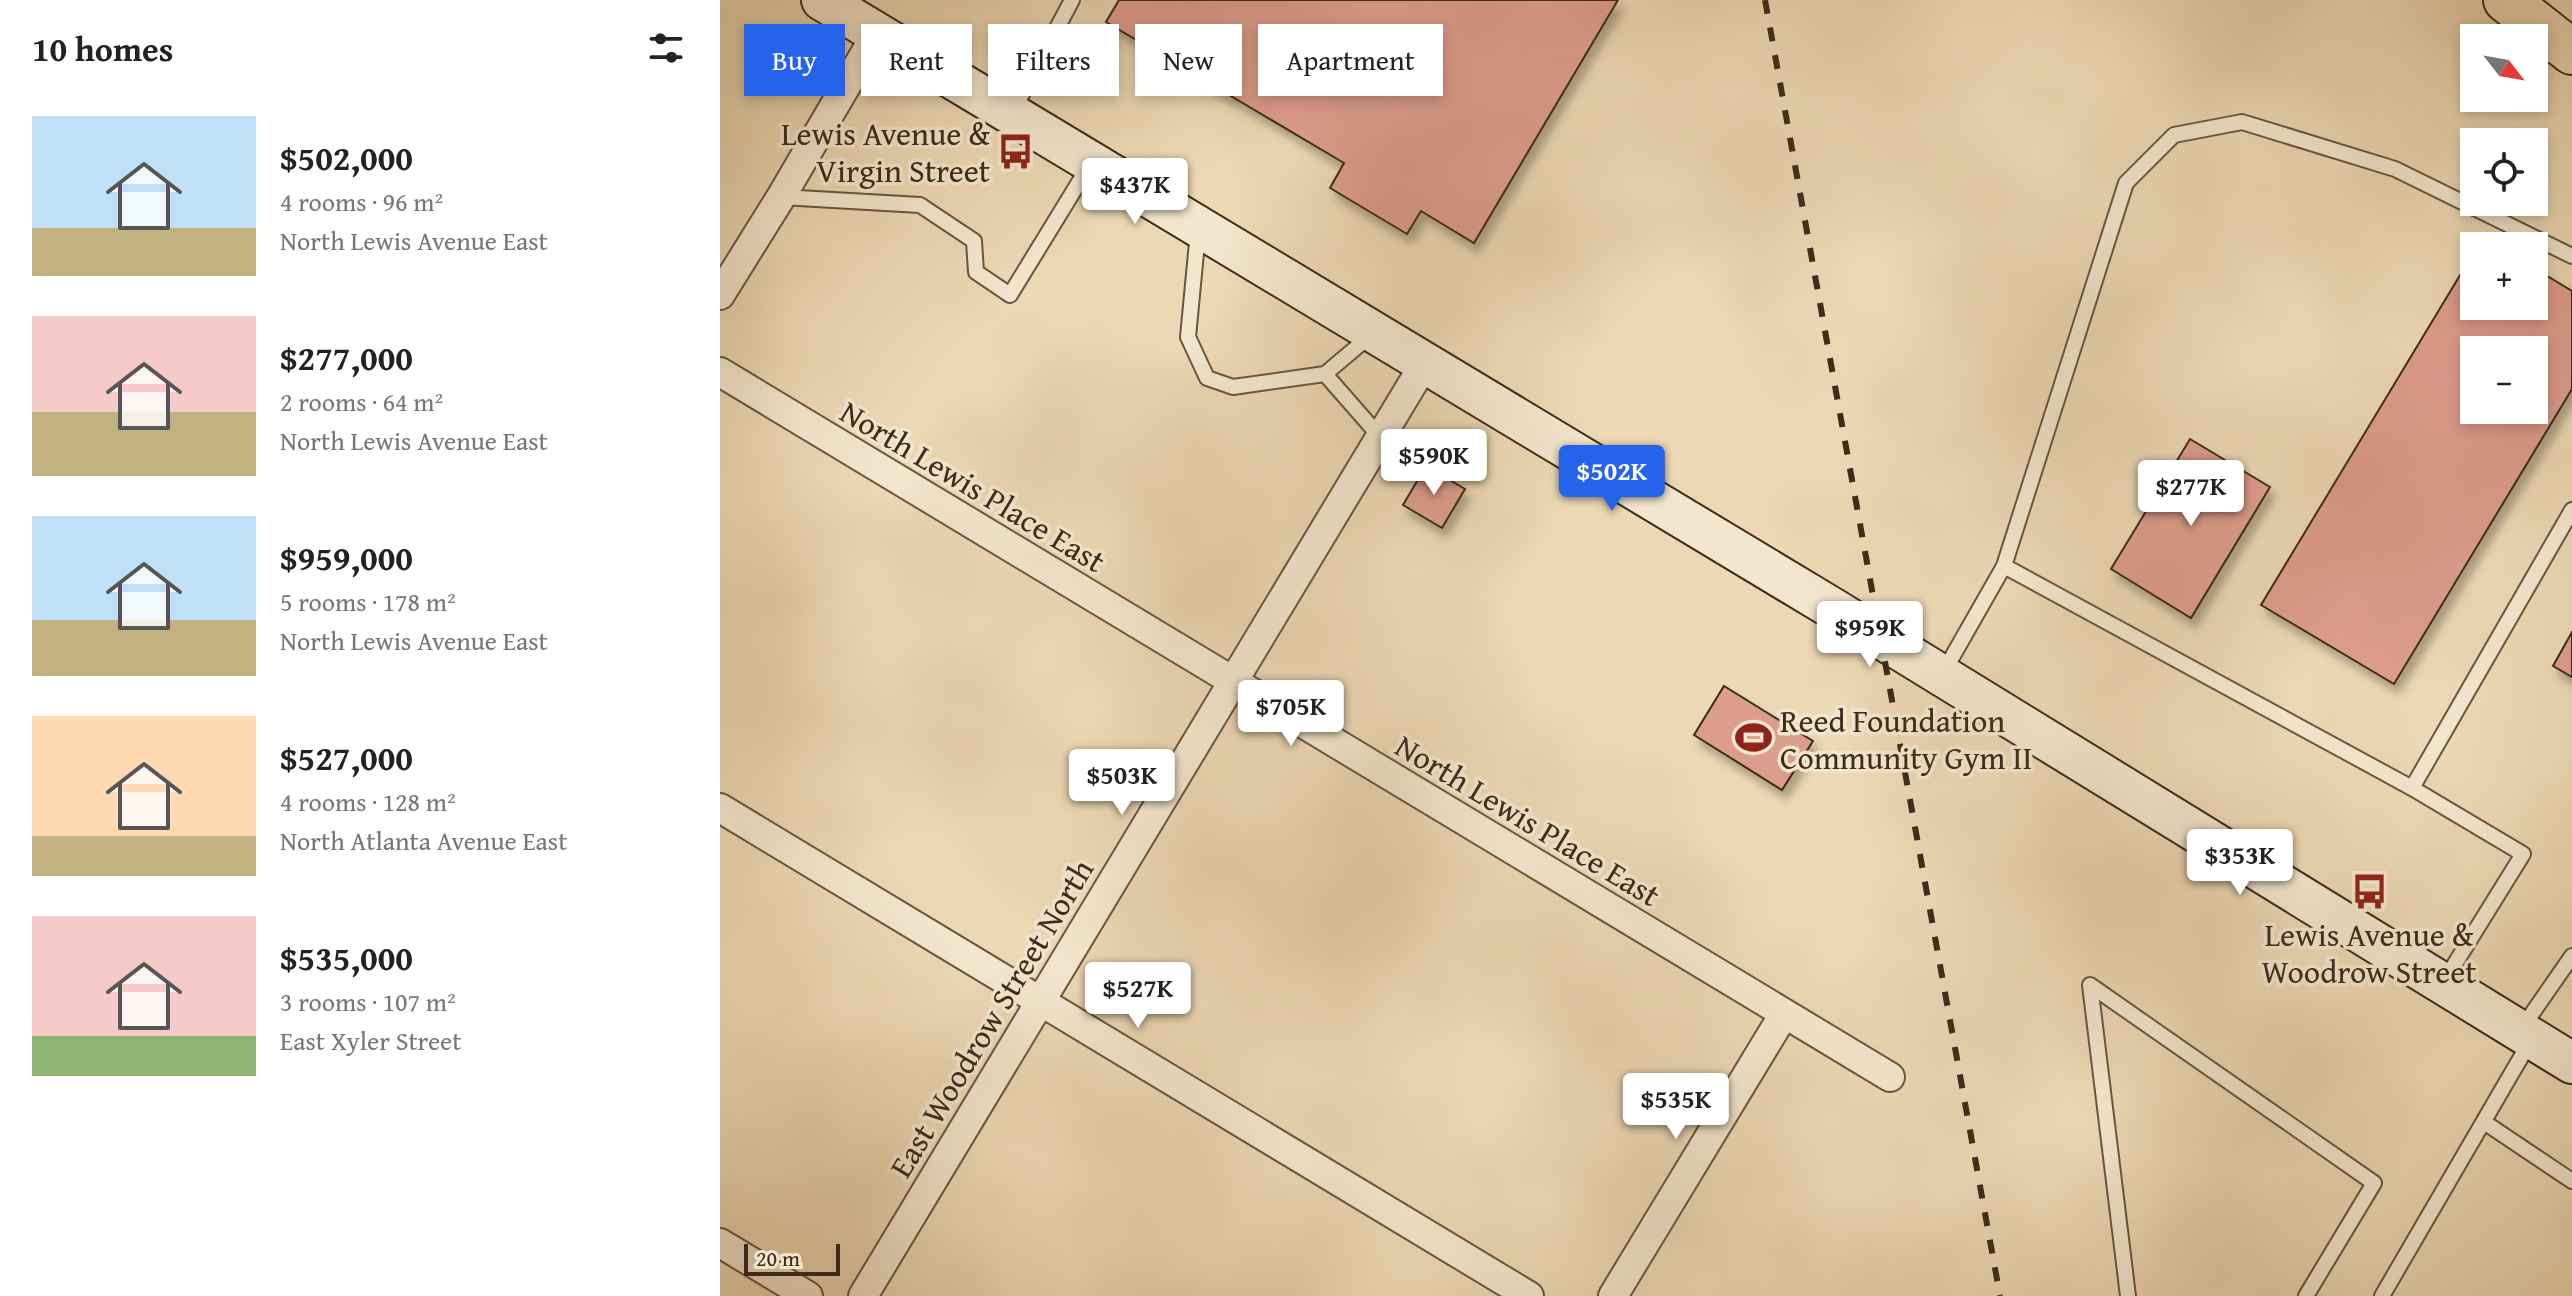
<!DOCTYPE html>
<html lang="en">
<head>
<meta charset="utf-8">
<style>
  body { margin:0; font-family:"Gentium Book Plus",serif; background:#f6f6f6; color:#222; height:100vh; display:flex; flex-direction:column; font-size:30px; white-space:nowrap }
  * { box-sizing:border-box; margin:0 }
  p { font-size:26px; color:#767676 }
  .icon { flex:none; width:44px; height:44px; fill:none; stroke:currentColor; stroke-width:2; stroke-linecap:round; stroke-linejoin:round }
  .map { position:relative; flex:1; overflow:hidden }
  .sheet { display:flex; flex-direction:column; background:#fff; width:720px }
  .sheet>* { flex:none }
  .hud { position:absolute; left:24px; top:24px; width:760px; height:72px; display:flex; gap:16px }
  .needle { width:52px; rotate:121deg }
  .buttons { position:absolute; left:1740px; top:24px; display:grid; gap:16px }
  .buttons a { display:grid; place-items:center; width:88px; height:88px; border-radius:0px; background:#fff; box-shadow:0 4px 12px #0003; font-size:40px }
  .scale { position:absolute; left:24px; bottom:20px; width:96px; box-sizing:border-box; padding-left:8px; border:4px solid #3c2c19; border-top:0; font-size:22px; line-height:28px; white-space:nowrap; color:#3c2c19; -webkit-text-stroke:6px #f3e6ce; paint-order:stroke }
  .price { position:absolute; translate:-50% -68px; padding:0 18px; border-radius:8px; background:#fff; color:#222; font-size:26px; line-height:52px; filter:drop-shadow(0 2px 4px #0008) }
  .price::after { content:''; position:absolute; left:50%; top:48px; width:24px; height:18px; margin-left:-12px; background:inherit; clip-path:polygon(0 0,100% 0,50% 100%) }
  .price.active { background:#2563eb; color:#fff }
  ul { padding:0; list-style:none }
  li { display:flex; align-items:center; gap:24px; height:200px; padding:0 32px }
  li span { display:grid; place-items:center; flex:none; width:224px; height:160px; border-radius:0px; color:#555 }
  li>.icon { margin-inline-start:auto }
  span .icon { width:96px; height:96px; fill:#fffc; stroke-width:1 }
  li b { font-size:34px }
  h2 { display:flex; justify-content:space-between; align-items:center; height:96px; padding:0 32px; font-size:34px }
  .pill { padding:0 28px; border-radius:0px; background:#fff; box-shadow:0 4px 12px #0003; font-size:28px; line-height:72px }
  .pill.active { background:#2563eb; color:#fff }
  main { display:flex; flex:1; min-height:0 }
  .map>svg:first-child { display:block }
  .building { fill:#dd9d8d; stroke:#3c2c19; stroke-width:2; fill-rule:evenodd; filter:url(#shadow) }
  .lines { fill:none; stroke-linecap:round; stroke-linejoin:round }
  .lane-casing { stroke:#685740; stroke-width:18 }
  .street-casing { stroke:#685740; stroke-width:32 }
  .secondary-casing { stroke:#3c2c19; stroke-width:44 }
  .highway-casing { stroke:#3c2c19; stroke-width:48 }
  .lane { stroke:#f3e6ce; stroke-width:14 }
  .street { stroke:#f3e6ce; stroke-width:28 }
  .secondary { stroke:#f3e6ce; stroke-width:40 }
  .highway { stroke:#ecd8b4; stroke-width:44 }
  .rail { stroke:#3c2c19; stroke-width:6; stroke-dasharray:14 14; stroke-linecap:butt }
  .labels { text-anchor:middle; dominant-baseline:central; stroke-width:7; stroke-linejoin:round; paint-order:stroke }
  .poi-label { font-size:32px; fill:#3c2c19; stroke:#f3e6ce; text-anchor:end }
  .street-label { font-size:32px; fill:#3c2c19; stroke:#f3e6ce }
</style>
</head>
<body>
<main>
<section class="sheet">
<h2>10 homes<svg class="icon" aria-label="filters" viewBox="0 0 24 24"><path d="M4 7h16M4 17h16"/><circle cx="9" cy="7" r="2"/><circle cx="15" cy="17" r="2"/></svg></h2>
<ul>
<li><span style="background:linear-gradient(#bfe0f5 70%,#c2b280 0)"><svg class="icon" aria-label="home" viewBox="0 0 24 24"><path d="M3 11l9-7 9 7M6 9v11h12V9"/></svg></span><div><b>$502,000</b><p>4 rooms · 96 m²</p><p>North Lewis Avenue East</p></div></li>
<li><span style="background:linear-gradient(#f6c9c9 60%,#c2b280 0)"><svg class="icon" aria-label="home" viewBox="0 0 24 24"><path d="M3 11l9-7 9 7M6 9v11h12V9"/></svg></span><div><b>$277,000</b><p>2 rooms · 64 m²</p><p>North Lewis Avenue East</p></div></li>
<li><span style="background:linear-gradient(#bfe0f5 65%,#c2b280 0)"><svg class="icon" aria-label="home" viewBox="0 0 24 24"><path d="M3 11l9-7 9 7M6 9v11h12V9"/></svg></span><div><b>$959,000</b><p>5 rooms · 178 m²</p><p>North Lewis Avenue East</p></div></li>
<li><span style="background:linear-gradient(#ffd9b3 75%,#c2b280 0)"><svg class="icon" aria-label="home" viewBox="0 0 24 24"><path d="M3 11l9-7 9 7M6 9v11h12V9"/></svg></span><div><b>$527,000</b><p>4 rooms · 128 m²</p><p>North Atlanta Avenue East</p></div></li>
<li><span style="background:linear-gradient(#f6c9c9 75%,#8fb573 0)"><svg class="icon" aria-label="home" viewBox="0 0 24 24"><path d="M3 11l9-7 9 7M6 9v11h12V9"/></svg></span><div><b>$535,000</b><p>3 rooms · 107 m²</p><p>East Xyler Street</p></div></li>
</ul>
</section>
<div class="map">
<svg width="1852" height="1296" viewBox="0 0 1852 1296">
  <defs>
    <filter id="shadow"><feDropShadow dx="5" dy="9" stdDeviation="4" flood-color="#0004"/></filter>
  </defs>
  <rect width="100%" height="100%" fill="#ecd8b4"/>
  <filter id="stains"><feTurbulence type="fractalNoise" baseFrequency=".0025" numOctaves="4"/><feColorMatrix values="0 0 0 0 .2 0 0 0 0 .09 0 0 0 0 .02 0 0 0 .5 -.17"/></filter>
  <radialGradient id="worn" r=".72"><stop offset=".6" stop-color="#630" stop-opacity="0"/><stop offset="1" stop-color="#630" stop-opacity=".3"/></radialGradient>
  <g class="building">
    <path d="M399,0H898L754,243L701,211L687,234L610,188L624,163L386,22Z"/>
    <path d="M1754,252V306H1814V268L1852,291V389L1674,684L1541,605ZM1754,350H1814V410H1754Z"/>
    <path d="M1470,439L1550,487L1471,618L1391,569Z"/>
    <path d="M706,466L745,489L722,528L683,505Z"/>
    <path d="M1852,632V677L1833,666Z"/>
    <path d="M1004,686L1093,741L1062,790L974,735Z"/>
  </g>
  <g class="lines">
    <defs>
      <g id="lane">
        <path d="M292,113L352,0"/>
        <path d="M61,197L200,205L254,241L256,272L290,295L369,166"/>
        <path d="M478,232L468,337L487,378L513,387L605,374L651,335"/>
        <path d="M605,374L661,438"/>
        <path d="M1284,566L1692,788L1803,854L1723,983"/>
        <path d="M1223,673L1284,566L1406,183L1454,135L1522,122L1675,169L1852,256"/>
        <path d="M1692,788L1852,510"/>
        <path d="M1802,1028L1852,956"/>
        <path d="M1764,1122L1852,1181"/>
        <path d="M1408,1296L1370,985L1654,1183L1586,1296"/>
        <path d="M1662,1296L1811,1040"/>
      </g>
      <g id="street">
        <path d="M0,295L61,197L157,33"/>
        <path d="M0,372L1170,1077"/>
        <path d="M0,808L809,1296"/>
        <path d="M0,1243L88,1296"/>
        <path d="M143,1296L705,363"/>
        <path d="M893,1296L1064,1014"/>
      </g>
      <path id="secondary" d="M102,0L1112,608L1852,1063"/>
      <path id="highway" d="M1786,0L1852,52"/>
    </defs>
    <use href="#lane" class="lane-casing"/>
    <use href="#street" class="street-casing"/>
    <use href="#secondary" class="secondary-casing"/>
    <use href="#highway" class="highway-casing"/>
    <use href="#lane" class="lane"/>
    <use href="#street" class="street"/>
    <use href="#secondary" class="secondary"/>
    <use href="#highway" class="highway"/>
    <path class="rail" d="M1045,0L1280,1296"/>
  </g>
  <defs>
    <symbol id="bus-bare" viewBox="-9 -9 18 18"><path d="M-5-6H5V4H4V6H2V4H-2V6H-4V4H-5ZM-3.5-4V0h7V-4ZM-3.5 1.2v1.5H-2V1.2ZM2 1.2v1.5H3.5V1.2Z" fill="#8f2418" stroke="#f3e6ce" stroke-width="2.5" paint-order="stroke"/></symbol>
    <symbol id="stadium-bare" viewBox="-9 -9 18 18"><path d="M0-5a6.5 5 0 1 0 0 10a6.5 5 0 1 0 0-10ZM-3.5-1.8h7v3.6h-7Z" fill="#8f2418" stroke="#f3e6ce" stroke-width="2.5" paint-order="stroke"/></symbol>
  </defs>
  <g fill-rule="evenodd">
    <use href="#bus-bare" x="270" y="126" width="51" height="51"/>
    <use href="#stadium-bare" x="1008" y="712" width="51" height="51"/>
    <use href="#bus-bare" x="1624" y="866" width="51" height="51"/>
  </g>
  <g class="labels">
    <g class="poi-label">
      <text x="270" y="133">Lewis Avenue &amp;<tspan x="270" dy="37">Virgin Street</tspan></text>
      <text x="1060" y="720" text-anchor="start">Reed Foundation<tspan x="1060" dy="37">Community Gym II</tspan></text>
      <text x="1649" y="934" text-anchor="middle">Lewis Avenue &amp;<tspan x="1649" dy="37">Woodrow Street</tspan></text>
    </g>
    <g class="street-label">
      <text transform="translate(253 486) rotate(31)">North Lewis Place East</text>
      <text transform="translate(808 820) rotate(31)">North Lewis Place East</text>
      <text transform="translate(271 1018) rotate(-59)">East Woodrow Street North</text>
    </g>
  </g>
  <rect width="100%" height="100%" filter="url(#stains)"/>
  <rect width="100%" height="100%" fill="url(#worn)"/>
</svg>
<div class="buttons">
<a><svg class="needle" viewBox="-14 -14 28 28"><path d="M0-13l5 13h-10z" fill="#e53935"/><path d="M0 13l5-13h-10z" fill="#767676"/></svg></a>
<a><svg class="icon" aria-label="locate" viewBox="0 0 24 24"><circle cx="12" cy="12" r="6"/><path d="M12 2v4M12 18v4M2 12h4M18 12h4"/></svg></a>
<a>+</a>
<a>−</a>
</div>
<div class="scale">20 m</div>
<b class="price" style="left:415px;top:226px">$437K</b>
<b class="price" style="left:714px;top:497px">$590K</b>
<b class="price active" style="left:892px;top:513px">$502K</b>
<b class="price" style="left:1471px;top:528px">$277K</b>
<b class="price" style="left:1150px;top:669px">$959K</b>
<b class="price" style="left:571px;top:748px">$705K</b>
<b class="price" style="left:402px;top:817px">$503K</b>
<b class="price" style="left:1520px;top:897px">$353K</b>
<b class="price" style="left:418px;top:1030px">$527K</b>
<b class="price" style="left:956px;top:1141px">$535K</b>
<div class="hud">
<a class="pill active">Buy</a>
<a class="pill">Rent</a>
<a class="pill">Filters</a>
<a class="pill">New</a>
<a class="pill">Apartment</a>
</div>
</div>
</main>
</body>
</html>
